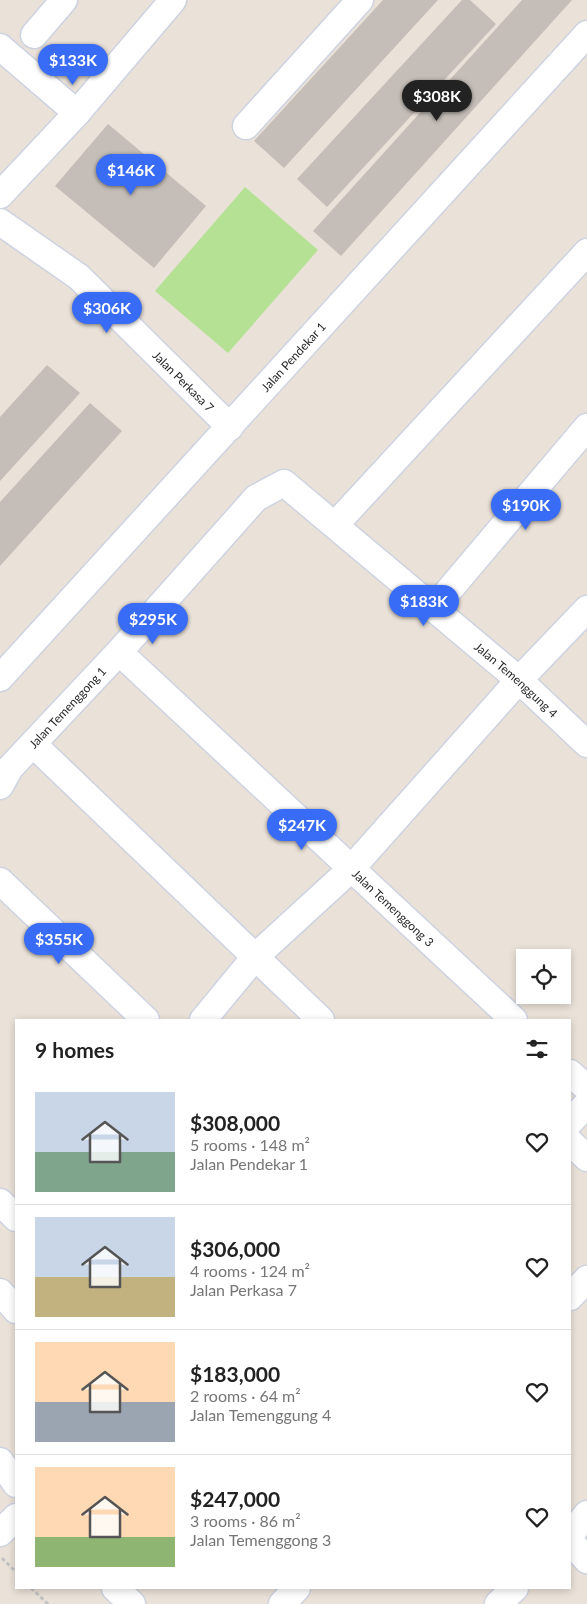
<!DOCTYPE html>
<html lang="en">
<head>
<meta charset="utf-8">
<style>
  body { margin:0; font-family:Lato,sans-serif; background:#f2f2f2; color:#222; height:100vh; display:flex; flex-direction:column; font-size:19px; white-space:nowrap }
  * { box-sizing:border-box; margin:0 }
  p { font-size:16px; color:#767676 }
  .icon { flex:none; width:28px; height:28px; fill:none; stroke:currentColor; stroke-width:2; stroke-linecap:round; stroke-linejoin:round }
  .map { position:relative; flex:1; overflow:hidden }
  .sheet { position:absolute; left:15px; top:1019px; width:556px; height:570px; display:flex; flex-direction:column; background:#fff; border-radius:0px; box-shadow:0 2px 8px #0003 }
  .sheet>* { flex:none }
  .buttons { position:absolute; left:516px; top:949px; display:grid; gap:10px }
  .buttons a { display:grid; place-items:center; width:55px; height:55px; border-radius:0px; background:#fff; box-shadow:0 2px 8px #0003; font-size:25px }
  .price { position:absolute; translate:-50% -42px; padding:0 11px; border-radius:18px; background:#386cf7; color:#fff; font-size:16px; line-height:32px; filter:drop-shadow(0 1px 2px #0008) }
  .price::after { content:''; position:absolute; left:50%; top:30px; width:15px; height:11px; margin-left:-8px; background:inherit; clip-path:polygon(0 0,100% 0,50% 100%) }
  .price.selected { background:#222; color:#fff }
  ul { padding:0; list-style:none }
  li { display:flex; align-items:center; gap:15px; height:125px; padding:0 20px }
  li+li { border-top:1px solid #e0e0e0 }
  li span { display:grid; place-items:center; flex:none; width:140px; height:100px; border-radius:0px; color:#555 }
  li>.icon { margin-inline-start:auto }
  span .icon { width:60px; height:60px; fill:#fffc; stroke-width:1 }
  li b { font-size:21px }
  h2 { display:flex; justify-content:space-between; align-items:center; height:60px; padding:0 20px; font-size:21px }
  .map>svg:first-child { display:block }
  .green { fill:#b5e194 }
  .building { fill:#c5beb8 }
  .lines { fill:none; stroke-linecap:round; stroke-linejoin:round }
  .minor-casing { stroke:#cdd3e0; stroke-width:29 }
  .path { stroke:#c3c3c3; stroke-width:3; stroke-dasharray:4 2.5; stroke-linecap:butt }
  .minor { stroke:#fff; stroke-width:26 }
  .labels { text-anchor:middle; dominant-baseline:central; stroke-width:5; stroke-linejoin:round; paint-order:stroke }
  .street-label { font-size:12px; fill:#272727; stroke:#fff }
</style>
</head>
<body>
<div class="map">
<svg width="587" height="1604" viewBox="0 0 587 1604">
  <rect width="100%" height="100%" fill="#eae1d8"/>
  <path class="green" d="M245,187L318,250L228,353L155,291Z"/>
  <g class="building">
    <path d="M383,0H438L284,168L254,141Z"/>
    <path d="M462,0H470L496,24L327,207L297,179Z"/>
    <path d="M522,0H572L341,256L313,231Z"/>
    <path d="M108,124L206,206L154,268L55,186Z"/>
    <path d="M47,365L80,393L0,481V417Z"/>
    <path d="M90,403L122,431L0,566V502Z"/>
  </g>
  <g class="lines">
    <defs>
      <g id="minor">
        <path d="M34,35L64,0"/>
        <path d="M0,47L77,113"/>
        <path d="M246,126L360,0"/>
        <path d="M0,195L77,113L173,0"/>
        <path id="s1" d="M0,222L79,277L230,427"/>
        <path d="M335,525L587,252"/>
        <path d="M434,608L587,427"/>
        <path id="s2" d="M119,652L514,1020"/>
        <path id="s3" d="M0,678L587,34"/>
        <path d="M33,744L321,1020"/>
        <path id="s4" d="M0,786L10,768L119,652L256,498L284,483L519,680L587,744"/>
        <path d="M0,881L146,1020"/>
        <path d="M203,1020L255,957L351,869L519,680L587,609"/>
        <path d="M570,1073L587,1088"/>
        <path d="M570,1122L587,1104"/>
        <path d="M570,1142L587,1158"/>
        <path d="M0,1202L16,1218"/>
        <path d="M0,1292L16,1310"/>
        <path d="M570,1297L587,1279"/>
        <path d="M0,1461L16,1484"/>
        <path d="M0,1533L16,1517"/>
        <path d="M570,1535L587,1514"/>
        <path d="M570,1541L587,1560"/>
        <path d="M115,1588L132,1604"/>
        <path d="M282,1604L297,1588"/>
        <path d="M498,1604L515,1588"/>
      </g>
    </defs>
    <use href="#minor" class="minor-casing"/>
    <g class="path">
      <path d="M2,1558L16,1572"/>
      <path d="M31,1588L48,1604"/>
    </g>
    <use href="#minor" class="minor"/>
  </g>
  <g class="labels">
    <g class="street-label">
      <text stroke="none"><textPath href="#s3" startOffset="435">Jalan Pendekar 1</textPath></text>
      <text stroke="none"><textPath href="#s1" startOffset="244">Jalan Perkasa 7</textPath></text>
      <text stroke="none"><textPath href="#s4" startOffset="722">Jalan Temenggung 4</textPath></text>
      <text stroke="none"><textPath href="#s4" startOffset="104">Jalan Temenggong 1</textPath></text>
      <text stroke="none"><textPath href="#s2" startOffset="375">Jalan Temenggong 3</textPath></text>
    </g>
  </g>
</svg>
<div class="buttons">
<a><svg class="icon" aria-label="locate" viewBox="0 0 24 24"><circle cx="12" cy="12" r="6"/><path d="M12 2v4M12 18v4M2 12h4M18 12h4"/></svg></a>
</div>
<b class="price" style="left:73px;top:86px">$133K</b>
<b class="price selected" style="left:437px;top:122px">$308K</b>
<b class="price" style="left:131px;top:196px">$146K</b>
<b class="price" style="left:107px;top:334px">$306K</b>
<b class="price" style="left:526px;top:531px">$190K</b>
<b class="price" style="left:424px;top:627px">$183K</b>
<b class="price" style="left:153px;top:645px">$295K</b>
<b class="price" style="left:302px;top:851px">$247K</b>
<b class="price" style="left:59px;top:965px">$355K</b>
<section class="sheet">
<h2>9 homes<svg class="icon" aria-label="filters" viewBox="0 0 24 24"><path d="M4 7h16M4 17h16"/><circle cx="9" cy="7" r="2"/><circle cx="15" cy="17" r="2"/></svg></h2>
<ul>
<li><span style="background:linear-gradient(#c9d6e8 60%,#7fa58c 0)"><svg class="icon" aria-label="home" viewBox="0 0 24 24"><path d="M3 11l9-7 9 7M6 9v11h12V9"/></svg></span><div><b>$308,000</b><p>5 rooms · 148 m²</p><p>Jalan Pendekar 1</p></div><svg class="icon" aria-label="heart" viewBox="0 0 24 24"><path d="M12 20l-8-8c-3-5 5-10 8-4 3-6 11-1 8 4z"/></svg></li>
<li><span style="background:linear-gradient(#c9d6e8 60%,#c2b280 0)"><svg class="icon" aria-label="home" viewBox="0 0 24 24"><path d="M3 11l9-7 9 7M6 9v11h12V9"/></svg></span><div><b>$306,000</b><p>4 rooms · 124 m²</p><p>Jalan Perkasa 7</p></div><svg class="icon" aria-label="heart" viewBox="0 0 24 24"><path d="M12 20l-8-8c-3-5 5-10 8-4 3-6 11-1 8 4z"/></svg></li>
<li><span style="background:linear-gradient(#ffd9b3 60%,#9aa5b1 0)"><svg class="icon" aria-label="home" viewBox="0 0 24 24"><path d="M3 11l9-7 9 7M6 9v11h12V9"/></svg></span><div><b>$183,000</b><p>2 rooms · 64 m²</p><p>Jalan Temenggung 4</p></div><svg class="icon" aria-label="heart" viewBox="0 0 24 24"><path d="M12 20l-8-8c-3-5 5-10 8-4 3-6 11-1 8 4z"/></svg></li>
<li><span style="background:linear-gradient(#ffd9b3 70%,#8fb573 0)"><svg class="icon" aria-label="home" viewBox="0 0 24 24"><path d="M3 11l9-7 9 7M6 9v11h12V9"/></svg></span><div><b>$247,000</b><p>3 rooms · 86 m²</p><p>Jalan Temenggong 3</p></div><svg class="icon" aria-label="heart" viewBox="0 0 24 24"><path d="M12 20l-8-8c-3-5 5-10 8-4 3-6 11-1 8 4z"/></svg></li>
</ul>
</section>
</div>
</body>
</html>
